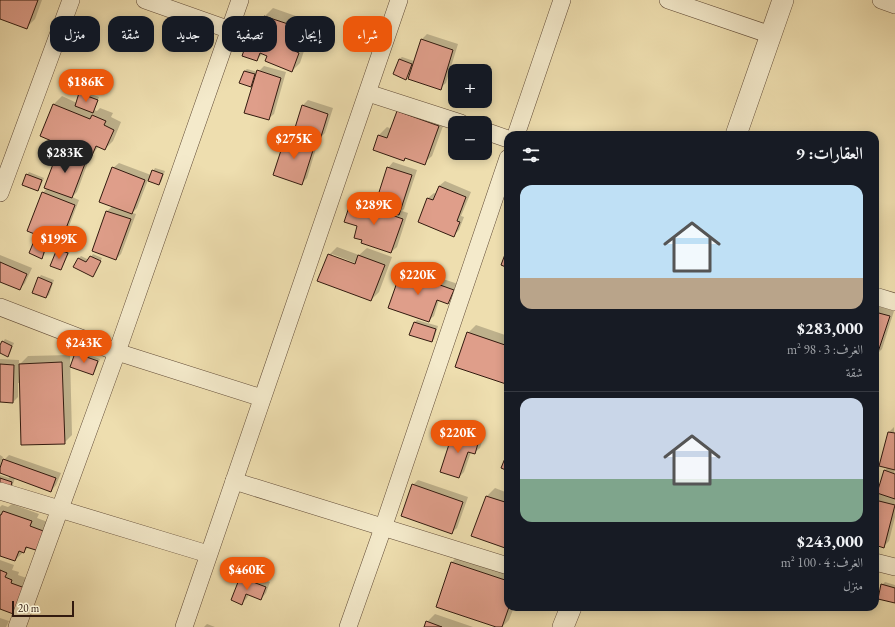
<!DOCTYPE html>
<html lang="ar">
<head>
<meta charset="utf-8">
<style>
  body { margin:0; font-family:"EB Garamond",Amiri,serif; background:#20242c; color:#f1f3f6; direction:rtl; height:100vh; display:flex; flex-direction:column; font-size:15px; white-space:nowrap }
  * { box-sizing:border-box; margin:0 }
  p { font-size:13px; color:#9ea1a6 }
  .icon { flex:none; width:22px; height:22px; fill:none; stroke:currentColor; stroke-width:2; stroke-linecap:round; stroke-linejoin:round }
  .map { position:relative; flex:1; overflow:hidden; direction:ltr }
  .panel { position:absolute; left:504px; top:131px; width:375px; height:480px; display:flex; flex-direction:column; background:#171b24; border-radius:12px; box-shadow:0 2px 10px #0003; direction:rtl }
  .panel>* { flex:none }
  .banner { position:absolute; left:12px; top:16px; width:380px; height:36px; direction:rtl; display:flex; gap:8px }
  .buttons { position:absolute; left:448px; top:64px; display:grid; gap:8px }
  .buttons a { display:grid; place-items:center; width:44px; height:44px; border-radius:8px; background:#171b24; box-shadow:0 2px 10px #0003; font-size:20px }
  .scale { position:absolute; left:12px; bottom:10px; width:62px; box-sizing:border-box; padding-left:4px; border:2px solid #321a0f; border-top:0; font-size:11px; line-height:14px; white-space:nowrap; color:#321a0f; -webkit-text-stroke:3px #f4eacb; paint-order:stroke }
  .price { position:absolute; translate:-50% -34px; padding:0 9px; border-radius:14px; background:#ea580c; color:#fff; font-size:13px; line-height:26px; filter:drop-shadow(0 1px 2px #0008) }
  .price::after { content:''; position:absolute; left:50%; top:24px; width:12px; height:9px; margin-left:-6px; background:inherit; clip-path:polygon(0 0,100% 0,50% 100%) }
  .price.selected { background:#222; color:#fff }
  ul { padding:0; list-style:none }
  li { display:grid; align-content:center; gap:8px; height:212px; padding:0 16px }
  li+li { border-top:1px solid #363941 }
  li span { display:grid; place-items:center; height:124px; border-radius:12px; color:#555 }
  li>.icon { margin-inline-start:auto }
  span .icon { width:72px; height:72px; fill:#fffc; stroke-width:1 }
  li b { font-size:17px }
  h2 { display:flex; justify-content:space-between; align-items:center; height:48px; padding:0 16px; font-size:17px }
  .tag { padding:0 14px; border-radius:12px; background:#171b24; box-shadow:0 2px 10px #0003; font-size:14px; line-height:36px }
  .tag.selected { background:#ea580c; color:#fff }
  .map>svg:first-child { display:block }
  .shadow { fill:#0003; fill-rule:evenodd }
  .building { fill:#df9e8a; stroke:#321a0f }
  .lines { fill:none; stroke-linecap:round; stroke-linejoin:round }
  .minor-casing { stroke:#614b37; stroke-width:18 }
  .tertiary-casing { stroke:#614b37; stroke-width:22 }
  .minor { stroke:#f4eacb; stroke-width:17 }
  .tertiary { stroke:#f4eacb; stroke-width:21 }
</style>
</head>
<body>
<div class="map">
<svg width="895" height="627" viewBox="0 0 895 627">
  <rect width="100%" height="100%" fill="#eedeaf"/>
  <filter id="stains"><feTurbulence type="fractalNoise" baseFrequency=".005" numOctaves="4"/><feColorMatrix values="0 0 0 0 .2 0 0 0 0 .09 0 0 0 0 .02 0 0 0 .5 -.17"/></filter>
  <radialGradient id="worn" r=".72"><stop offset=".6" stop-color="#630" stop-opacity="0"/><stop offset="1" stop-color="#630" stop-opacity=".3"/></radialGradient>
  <g class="shadow">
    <path d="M0,0H42L35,19L27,27L0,18Z"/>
    <path d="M273,8L310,21L303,43L306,45L300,63L292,71L268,55L263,53L257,59L249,39L257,31L260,32L265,16Z"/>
    <path d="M427,34L458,44L446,83L440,88L410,74L406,78L399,59L402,57L414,61L422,39Z"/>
    <path d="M264,66L286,72L274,114L268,119L255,81L250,86L244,71L247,69L258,72Z"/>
    <path d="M82,91L99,97L94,110L97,111L100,108L113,113L111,117L121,122L113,141L105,149L99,146L90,157L77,192L72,197L79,200L65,237L60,243L43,193L47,188L59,151L64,145L41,135L54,104L62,96L77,103L80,94Z"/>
    <path d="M308,100L333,108L325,133L319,139L307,178L301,184L274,174L287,135L292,130L295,131L303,105Z"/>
    <path d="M398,112L446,118L432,156L424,163L407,157L404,160L374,149L379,135L387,127L392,129Z"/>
    <path d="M393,162L417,170L404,209L402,211L408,213L397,247L391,252L363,239L352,202L357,196L377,203L388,168Z"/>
    <path d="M119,163L151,175L155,168L165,171L161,182L158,184L148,180L137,208L132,213L136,214L121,254L116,259L93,251L107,211L113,206V168Z"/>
    <path d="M29,172L44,178L40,187L38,190L27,175Z"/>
    <path d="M445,181L471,192L461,216L464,217L459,230L454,235L419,221L428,198L434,193L436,194L439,186Z"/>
    <path d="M37,239L48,244L44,255L41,257L34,242Z"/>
    <path d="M60,247L70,251L63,266L61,269L51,265L58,249Z"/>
    <path d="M337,247L359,255L367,248L392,257L379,292L371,300L329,255ZM332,254L360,265L359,267L332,257Z"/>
    <path d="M93,254L102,258L93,276L78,259L81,256L89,260Z"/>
    <path d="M0,255L32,268L25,283L20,289L0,280Z"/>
    <path d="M407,267L458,284L453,297L448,303L439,300L434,316L428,321L401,272Z"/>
    <path d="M41,275L54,280L49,295L46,297L39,278Z"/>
    <path d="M875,305L894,311L882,349L877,354L875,353Z"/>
    <path d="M417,320L438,326L434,339L432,341L415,322Z"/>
    <path d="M476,325L508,336V381L506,383L468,333Z"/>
    <path d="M5,339L14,343L10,353L8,355L0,352V347Z"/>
    <path d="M78,351L100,359L95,371L93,374L76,354Z"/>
    <path d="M70,355L72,435L64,443L20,383H18V397L13,402L0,401V359L19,360V365L28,356Z"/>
    <path d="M459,427L484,435L480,448L474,453L471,452L464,472L459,477L454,433Z"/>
    <path d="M894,427L895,517L889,541L884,546L875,544V494H877L884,471L888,467L881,465L889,432Z"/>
    <path d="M0,455L3,457L1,463L9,455L61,473L56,485L51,491L15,478L12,487L0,486V475L9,478V476L0,472L2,466L0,468Z"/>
    <path d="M418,480L468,497L457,528L451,533L413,485Z"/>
    <path d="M495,488L508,493V548L487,496Z"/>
    <path d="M12,504L39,514L37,518L53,524L15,560L0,555V507L2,505L8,507Z"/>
    <path d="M460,554L508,570V607H514L509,620L502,627L437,606L452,562Z"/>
    <path d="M0,560L14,565L12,570L19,572L18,575L32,580L0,608Z"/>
    <path d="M249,561L259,565L255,576L270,582L266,593L261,599L249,594L247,598L242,603L241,578L244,574L246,563Z"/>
    <path d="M885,582L895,585V602L882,585Z"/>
    <path d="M435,614L473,627H425L427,622Z"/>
    <path d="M0,618L9,621L6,627H0Z"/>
    <path d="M207,624L215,627H204Z"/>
  </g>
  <g class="building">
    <path d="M0,0H38L27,29L0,19Z"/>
    <path d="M264,16L303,29L295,51L299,53L292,72L265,61L267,56L260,53L257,61L242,56L248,39L255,41Z"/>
    <path d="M421,39L453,50L441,90L408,79Z"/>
    <path d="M399,59L412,64L406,80L393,74Z"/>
    <path d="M257,70L281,78L269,120L244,113Z"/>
    <path d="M244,71L255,74L251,87L239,83Z"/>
    <path d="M79,93L98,100L93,113L75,106Z"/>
    <path d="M53,104L90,119L92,115L106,121L104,125L114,130L105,150L96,146L91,158L40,136Z"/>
    <path d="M302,105L328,114L320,140L294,131Z"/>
    <path d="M397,111L439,126L425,165L405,158L404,161L373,150L378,135L387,138Z"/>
    <path d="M286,135L315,144L302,185L273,175Z"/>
    <path d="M58,151L86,161L72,198L44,188Z"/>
    <path d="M112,167L145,180L132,214L99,202Z"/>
    <path d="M387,167L412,175L399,215L374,208Z"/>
    <path d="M152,170L163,174L159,185L148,181Z"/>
    <path d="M26,174L42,180L38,191L22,185Z"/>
    <path d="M439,186L466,197L457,221L460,222L454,237L418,222L427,198L433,200Z"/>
    <path d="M42,192L75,205L60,244L27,231Z"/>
    <path d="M351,201L403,219L391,253L361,243L362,240L354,238L357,226L344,222Z"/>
    <path d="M106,211L131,219L116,260L92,251Z"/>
    <path d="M34,241L46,246L42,259L29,253Z"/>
    <path d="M57,249L68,253L61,270L50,266Z"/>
    <path d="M507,249H508V268L501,265Z"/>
    <path d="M328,254L355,264L358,255L385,265L371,301L317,281Z"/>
    <path d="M90,256L101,261L93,277L73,267L78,258L86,262Z"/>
    <path d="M0,262L27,274L20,290L0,282Z"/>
    <path d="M401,271L454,290L448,304L437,300L429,322L388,308Z"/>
    <path d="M38,277L52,283L46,298L32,293Z"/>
    <path d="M875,312L890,316L877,355L875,354Z"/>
    <path d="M414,322L436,329L432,342L409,335Z"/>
    <path d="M467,332L508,346V378L506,384L455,367Z"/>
    <path d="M2,341L12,346L8,357L0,353V345Z"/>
    <path d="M75,353L98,361L93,375L70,367Z"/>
    <path d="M62,362L65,444L21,445L19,364Z"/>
    <path d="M0,364L14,365L13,403L0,402Z"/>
    <path d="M453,432L479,440L475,454L468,452L459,478L440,472Z"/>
    <path d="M888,432L895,433V470L879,466Z"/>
    <path d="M508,451V471L501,468Z"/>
    <path d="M3,459L56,478L51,492L0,473V468Z"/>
    <path d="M884,470L895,474V499L877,493Z"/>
    <path d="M0,478L12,482L10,490L0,487Z"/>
    <path d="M412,484L463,502L452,534L401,516Z"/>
    <path d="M486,496L508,503V549L471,536Z"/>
    <path d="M875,500L895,505L884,548L875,545Z"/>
    <path d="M3,511L32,521L30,526L46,532L39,551L26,547L24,553L19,551L15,561L0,556V515H1Z"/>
    <path d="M451,562L508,581L509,607L502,627H496L436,607Z"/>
    <path d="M245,563L257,567L253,579L241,574Z"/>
    <path d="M0,570L7,573L5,577L12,580L11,583L25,588L16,615L0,609Z"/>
    <path d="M240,577L266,587L261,600L246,594L242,605L231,600Z"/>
    <path d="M881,584L895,588V603L878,599Z"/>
    <path d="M426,621L442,627H424Z"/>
  </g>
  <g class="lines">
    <defs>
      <g id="minor">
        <path d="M145,0L230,30"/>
        <path d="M668,0L771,35"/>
        <path d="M881,0L895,5"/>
        <path d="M368,93L461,123"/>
        <path d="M485,131L508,139"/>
        <path d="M516,135L562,0"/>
        <path d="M0,193L71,0"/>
        <path d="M875,296L895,302"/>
        <path d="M0,307L117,352L262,398"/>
        <path d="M234,481L508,566"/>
        <path d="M0,491L208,554"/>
        <path d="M875,562L895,567"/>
        <path d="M17,627L117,352L240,0"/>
        <path d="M184,627L399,0"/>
        <path d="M348,627L383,528L508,158"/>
      </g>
      <g id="tertiary">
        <path d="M736,135L783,0"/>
        <path d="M563,627L571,607"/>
      </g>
    </defs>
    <use href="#minor" class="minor-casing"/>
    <use href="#tertiary" class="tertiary-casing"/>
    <use href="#minor" class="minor"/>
    <use href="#tertiary" class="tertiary"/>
  </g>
  <rect width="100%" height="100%" filter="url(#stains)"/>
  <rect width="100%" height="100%" fill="url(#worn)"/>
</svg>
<div class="buttons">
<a>+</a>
<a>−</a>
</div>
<div class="scale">20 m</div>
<b class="price" style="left:86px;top:103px">$186K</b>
<b class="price" style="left:294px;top:160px">$275K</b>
<b class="price selected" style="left:65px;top:174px">$283K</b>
<b class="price" style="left:374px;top:226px">$289K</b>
<b class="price" style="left:59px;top:260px">$199K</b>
<b class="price" style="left:418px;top:296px">$220K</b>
<b class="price" style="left:84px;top:364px">$243K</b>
<b class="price" style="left:458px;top:454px">$220K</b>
<b class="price" style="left:247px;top:591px">$460K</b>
<div class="banner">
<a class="tag selected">شراء</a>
<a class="tag">إيجار</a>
<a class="tag">تصفية</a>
<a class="tag">جديد</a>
<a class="tag">شقة</a>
<a class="tag">منزل</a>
</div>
<section class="panel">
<h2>العقارات: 9<svg class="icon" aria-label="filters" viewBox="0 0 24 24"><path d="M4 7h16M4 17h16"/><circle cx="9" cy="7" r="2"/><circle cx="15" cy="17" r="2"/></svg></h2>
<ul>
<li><span style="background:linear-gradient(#bfe0f5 75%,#b9a48a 0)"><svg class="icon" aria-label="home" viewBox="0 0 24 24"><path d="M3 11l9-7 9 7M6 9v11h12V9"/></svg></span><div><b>$283,000</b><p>الغرف: 3 · 98 m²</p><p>شقة</p></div></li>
<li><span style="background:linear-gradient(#c9d6e8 65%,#7fa58c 0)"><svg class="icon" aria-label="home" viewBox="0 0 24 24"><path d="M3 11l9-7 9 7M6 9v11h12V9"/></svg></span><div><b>$243,000</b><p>الغرف: 4 · 100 m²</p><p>منزل</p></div></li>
</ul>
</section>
</div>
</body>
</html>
